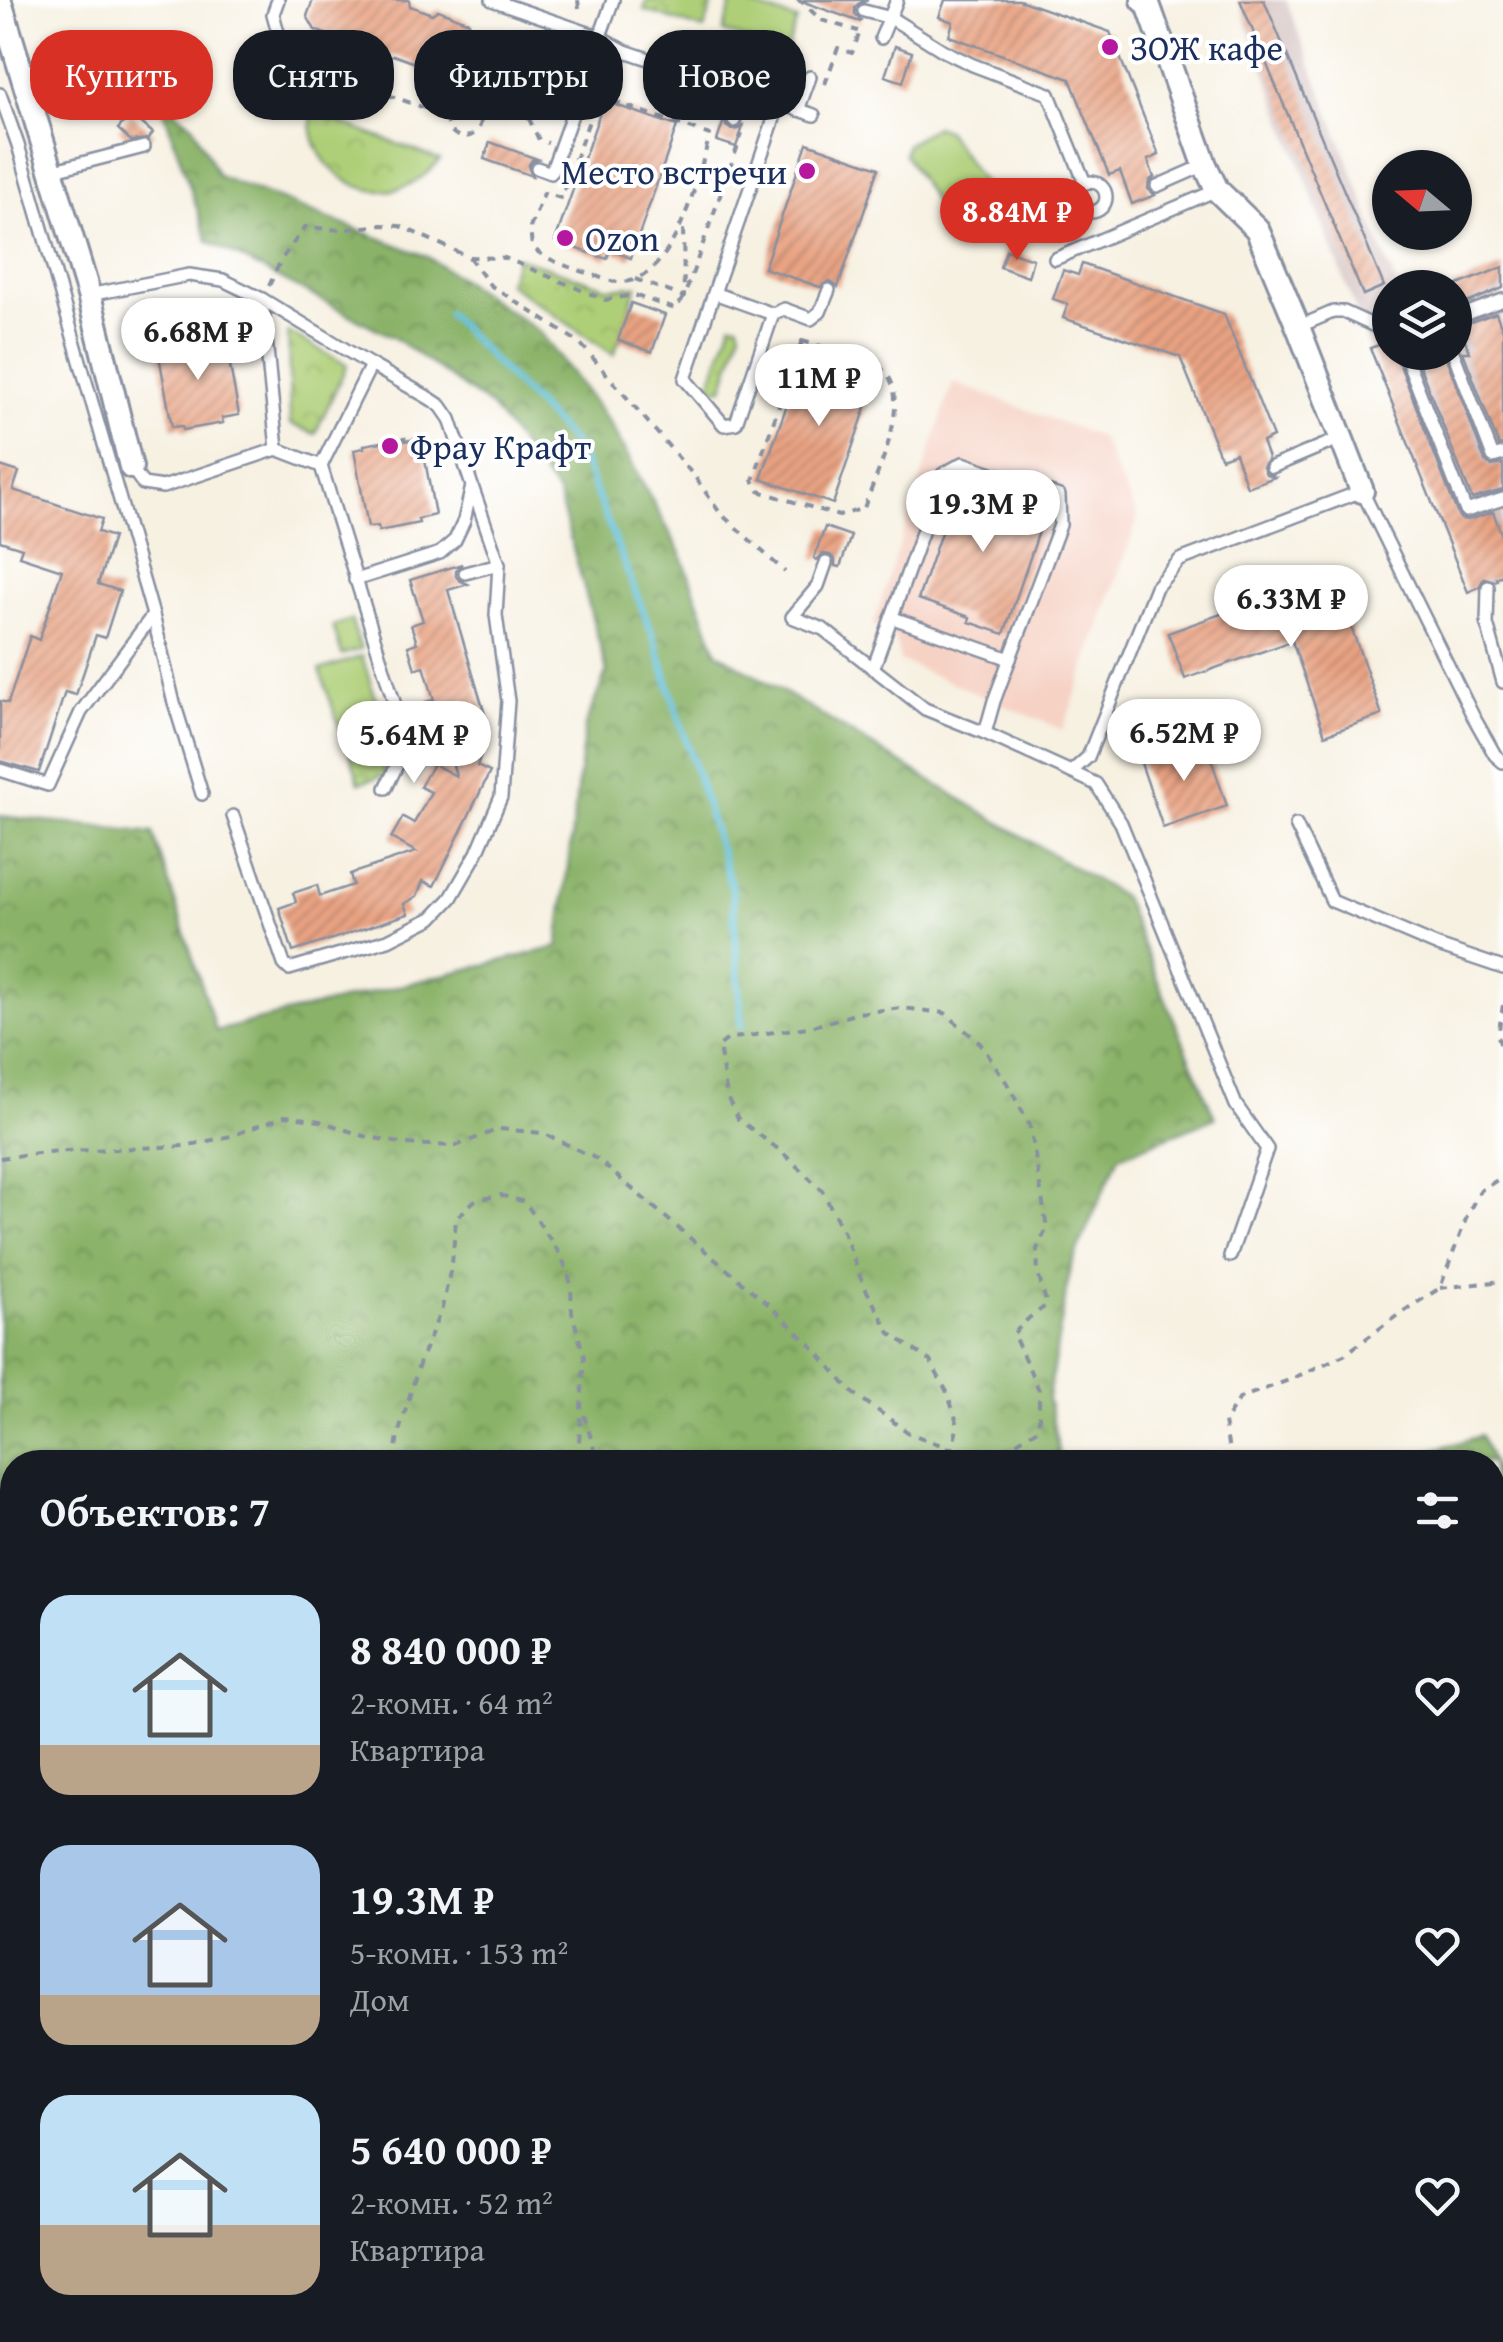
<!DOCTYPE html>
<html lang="ru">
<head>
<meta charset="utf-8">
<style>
  body { margin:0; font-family:"Gentium Book Plus",serif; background:#242831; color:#f1f3f6; height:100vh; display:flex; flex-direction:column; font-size:38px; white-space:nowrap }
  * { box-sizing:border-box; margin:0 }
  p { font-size:32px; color:#9ea1a6 }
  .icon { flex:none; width:55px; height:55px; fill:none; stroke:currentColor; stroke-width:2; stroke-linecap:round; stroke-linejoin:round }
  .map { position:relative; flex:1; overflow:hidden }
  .sheet { position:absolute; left:0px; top:1450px; width:1505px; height:892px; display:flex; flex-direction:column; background:#171b24; border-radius:40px 40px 0 0; box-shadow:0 2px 8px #0004 }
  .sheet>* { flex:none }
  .banner { position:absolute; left:30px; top:30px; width:1000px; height:90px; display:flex; gap:20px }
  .needle { width:65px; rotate:289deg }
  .buttons { position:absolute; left:1372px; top:150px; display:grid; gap:20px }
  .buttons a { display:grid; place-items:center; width:100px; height:100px; border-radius:50%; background:#171b24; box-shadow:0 2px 8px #0004; font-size:50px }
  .price { position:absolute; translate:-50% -85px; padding:0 22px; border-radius:35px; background:#fff; color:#222; font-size:32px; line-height:65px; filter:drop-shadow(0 2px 5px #0008) }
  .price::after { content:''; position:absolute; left:50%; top:60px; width:30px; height:22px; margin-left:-15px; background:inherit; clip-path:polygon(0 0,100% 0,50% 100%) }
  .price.active { background:#d93025; color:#fff }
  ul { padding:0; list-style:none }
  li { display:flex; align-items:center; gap:30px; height:250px; padding:0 40px }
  li span { display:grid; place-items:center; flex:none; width:280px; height:200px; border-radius:30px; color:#555 }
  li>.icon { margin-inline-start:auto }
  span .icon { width:120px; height:120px; fill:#fffc; stroke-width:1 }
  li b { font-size:42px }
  h2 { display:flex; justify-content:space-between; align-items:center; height:120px; padding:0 40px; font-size:42px }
  .tag { padding:0 35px; border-radius:40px; background:#171b24; box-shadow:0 2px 8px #0004; font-size:35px; line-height:90px }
  .tag.active { background:#d93025; color:#fff }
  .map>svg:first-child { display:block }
  .built { fill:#f6d2c4 }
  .industrial { fill:#d1bfbe }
  .grass { fill:url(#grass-tufts); stroke:#647f6a; stroke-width:2.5 }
  .forest { fill:url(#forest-crowns); stroke:#527063; stroke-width:2.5 }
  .park { fill:url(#park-crowns); stroke:#647f6a; stroke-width:2.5 }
  .pitch { fill:#aecf77; stroke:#647f6a; stroke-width:2.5 }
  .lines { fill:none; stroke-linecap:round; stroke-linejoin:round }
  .stream { stroke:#63c4e1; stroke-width:6 }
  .building { fill:url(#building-hatch) }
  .service-casing { stroke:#8990a0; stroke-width:16 }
  .minor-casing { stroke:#8990a0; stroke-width:28 }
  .path { stroke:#8990a0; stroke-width:4; stroke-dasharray:8 8; stroke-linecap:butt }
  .service { stroke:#fff; stroke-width:11 }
  .minor { stroke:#fff; stroke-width:22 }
  .poi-dot { fill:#b5179e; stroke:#fff; stroke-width:4 }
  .labels { text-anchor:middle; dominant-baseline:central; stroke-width:8; stroke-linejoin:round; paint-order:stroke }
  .poi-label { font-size:35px; fill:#1b2f5e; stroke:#fff; text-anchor:start }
</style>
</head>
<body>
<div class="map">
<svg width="1503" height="2342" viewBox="0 0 1503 2342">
  <defs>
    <pattern id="grass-tufts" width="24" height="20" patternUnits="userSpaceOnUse" patternTransform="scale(2.5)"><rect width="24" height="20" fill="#aecf77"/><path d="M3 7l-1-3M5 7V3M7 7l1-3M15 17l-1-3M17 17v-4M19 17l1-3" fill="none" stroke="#95b269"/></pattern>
    <pattern id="forest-crowns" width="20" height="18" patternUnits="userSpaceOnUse" patternTransform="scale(2.5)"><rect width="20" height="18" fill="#8ab268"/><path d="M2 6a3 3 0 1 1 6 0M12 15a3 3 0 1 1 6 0" fill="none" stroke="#709159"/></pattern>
    <pattern id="park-crowns" width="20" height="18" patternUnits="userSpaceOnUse" patternTransform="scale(2.5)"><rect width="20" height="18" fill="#aecf77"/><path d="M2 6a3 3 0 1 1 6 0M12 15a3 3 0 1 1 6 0" fill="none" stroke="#95b269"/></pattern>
    <pattern id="building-hatch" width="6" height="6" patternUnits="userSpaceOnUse" patternTransform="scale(2.5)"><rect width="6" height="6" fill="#e9a382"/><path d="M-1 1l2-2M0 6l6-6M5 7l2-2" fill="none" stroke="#bc856e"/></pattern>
  </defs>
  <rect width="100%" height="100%" fill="#fff"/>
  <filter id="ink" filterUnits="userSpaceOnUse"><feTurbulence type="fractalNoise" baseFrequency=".01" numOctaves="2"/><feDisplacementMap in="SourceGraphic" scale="20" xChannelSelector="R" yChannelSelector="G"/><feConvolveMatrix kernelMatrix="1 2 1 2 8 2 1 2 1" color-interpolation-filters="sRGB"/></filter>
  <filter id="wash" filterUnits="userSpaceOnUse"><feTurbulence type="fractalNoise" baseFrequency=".0048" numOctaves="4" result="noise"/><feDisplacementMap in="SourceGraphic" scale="40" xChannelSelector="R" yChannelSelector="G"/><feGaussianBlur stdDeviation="2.25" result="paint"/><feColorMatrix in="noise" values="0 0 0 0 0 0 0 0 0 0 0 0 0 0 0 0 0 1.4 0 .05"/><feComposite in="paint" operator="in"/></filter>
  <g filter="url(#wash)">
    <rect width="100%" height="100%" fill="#f7f1e2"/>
    <path class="built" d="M953,382L1100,437L1138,518L1063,730L900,661L895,638L873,625Z"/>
    <path class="industrial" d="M1238,0H1286L1397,287L1390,288V352H1455V288L1450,287L1503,267V575L1497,580L1468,592L1370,348Z"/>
    <path class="grass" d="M732,323L739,324L741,331L723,388L714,389L710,384Z"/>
    <g class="forest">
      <path d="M160,99L193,125L218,176L426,256L540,332L610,424L680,551L717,652L1123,897L1215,1118L1119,1156L1071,1265L1048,1398L1061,1462H12V2172L0,2154V816L153,833L216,1031L558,947L585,725L607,671L558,494L491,407L396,339L208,241Z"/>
      <path d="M1481,1436L1492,1462H1392Z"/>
      <path d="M1492,1463L1503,1488V1758L1493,1760Z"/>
    </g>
    <g class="park">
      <path d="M647,0H714L704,30L644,10Z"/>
      <path d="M312,112L440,160C426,176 407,190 385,191C343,192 305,153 312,112Z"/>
      <path d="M517,257L609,288L637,286L614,355L508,283Z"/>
      <path d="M288,332L347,365L315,434L290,424Z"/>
      <path d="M351,620L361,649L342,655L333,626Z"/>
      <path d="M374,739L386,775L359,783L348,747Z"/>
    </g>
    <g class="pitch">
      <path d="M733,0L797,20L786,53L723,32Z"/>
      <path d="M935,126L946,130L997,204L996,215L964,235L952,231L904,154L907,144Z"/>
      <path d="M362,656L384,725L343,738L320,670Z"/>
    </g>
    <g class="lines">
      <path class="stream" d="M448,314L578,448L656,643L732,889L742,1027"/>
    </g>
    <g id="blocks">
      <g class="building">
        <path d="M313,0H409L410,6L432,14L438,10L469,22L471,30L508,43L516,58L506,86L491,93L469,85L464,87L419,72L415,63L393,55L385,60L340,45L336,38L315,30L307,16Z"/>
        <path d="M804,0H868L858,4L855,8V14L861,20L860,22L804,2Z"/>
        <path d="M945,0H1019L1110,32L1159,155L1148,160L1154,177L1149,181L1148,189L1155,195L1132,204L1120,171L1109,175L1070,79L949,36L953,22L939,17Z"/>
        <path d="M1240,0H1264L1384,286L1363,295Z"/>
        <path d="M895,46L912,52L903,82L885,76Z"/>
        <path d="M604,101L677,126L631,258L610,250L607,259L555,241Z"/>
        <path d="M131,114L153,133L148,139L131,141L118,129Z"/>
        <path d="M725,117L726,126L732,130L739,129L744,124L736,147L717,141Z"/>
        <path d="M490,142L537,159L532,160L528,166L532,176L484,159Z"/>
        <path d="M807,143L879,168L838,287L829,281L820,287L764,268Z"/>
        <path d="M1006,250L1033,259L1028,277L1000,267Z"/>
        <path d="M1082,264L1224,314L1273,437L1262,442L1268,458L1263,467L1266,474L1275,477L1247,487L1235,453L1221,458L1180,357L1063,318L1068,304L1053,299L1063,270L1078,275Z"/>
        <path d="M1503,267V288L1455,308V286Z"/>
        <path d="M631,303L665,315L652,352L618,340Z"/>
        <path d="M1496,313L1503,331V445L1499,446L1463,352H1470L1459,326Z"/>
        <path d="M208,337L209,341L225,338L239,415L222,418L223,423L183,430L182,426L172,427L158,350L168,348V345Z"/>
        <path d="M1388,342L1390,352H1395L1458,515L1461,519L1468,520L1493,512L1503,538V575L1496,578L1497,580L1495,581L1484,578L1479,587L1468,592L1370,348Z"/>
        <path d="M1414,352H1444L1485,461L1492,466L1503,464V490L1472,499Z"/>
        <path d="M805,353L876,378L833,504L761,479Z"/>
        <path d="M405,438V441L421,438L435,515L418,519L419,523L379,531L378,526L368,527L354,450L364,448V445Z"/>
        <path d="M0,466L19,472L13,490L102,519L98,532L113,537L98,584L120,591L105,638L96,635L76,695L65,692L39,772L0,761V701L8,703L30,636L39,640L62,570L19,556L22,548L0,541Z"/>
        <path d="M959,481L991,492L993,486L1048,505L1004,634L969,622L970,617L918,599Z"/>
        <path d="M825,527L851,536L840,567L835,566V560L830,555L823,554L817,560L814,558Z"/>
        <path d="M462,564L456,570V576L459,580L468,584L448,590L489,728L478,731L483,749L477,766L490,772L434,886L423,881L417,896L404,904L408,914L293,952L279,908L296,902L293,893L317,885L320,896L353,885L350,874L416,852L391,838L403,817L414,823L431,792L420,787L433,764L456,776L441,724L433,726L426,702L434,700L424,666L415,669L408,646L417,643L411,625L423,621L410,580Z"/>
        <path d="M1335,581L1382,715L1325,735L1292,641L1185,679L1168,633L1257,601L1259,607Z"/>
        <path d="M1205,741L1227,806L1163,828L1141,763Z"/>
      </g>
    </g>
  </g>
  <g filter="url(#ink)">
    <use href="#blocks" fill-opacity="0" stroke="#8990a0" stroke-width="2.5"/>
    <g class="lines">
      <defs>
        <g id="service">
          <path d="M278,0L273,14L285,58"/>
          <path d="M492,0L600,37L625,51L814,115"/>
          <path d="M864,11L891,18L944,51L973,65L1049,94L1085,183"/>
          <path d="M881,38L897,0"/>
          <path d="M0,94L18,145L153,615L81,712L48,785L0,770"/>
          <path d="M798,110L810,77"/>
          <path d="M734,121L745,93"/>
          <path d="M537,168L551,173L613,0"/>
          <path d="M51,171L144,147"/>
          <circle cx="1091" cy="197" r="15"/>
          <path d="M1157,186L1205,165"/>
          <path d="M1055,259L1217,190"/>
          <path d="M714,293L685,379L724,425L736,423L773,314L714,293L779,104"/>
          <path d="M89,295L189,275L223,280L262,299L371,365L429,398L441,406L450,419L472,486L464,521L455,540L440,553L355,580"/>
          <path d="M773,314L784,309L811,319L820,312L829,290"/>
          <path d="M1455,318L1503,300"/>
          <path d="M1298,327L1333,312H1344L1390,333"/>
          <path d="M1404,352L1466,511L1503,499"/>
          <path d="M1453,352L1493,457L1503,454"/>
          <path d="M371,365L321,466L407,744L386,788"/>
          <path d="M277,449L321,466"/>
          <path d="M131,467L143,484L163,487L277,449L262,299"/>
          <path d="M1272,467L1341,438"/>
          <path d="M826,563L818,586L792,617L823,629L925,709L985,733L1071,772L1088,757L1156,587L1180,560L1362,491L1473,716L1495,755L1503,762"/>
          <path d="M465,573L499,564"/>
          <path d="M1488,587L1487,624L1503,682"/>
          <path d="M153,615L173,699L202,794"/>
          <path d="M893,618L1010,659"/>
          <path d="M873,669L943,474L963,463L1059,496L1060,525L994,701L985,733"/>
          <path d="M1071,772L1096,784L1121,823L1236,1105L1267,1149L1230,1256"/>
          <path d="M233,816L284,964L289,969L388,940L432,918L451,898L477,853L501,797L508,701L496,615L499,564L472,486"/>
          <path d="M1296,825L1332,901L1438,946L1503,968"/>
        </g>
        <g id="minor">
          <path d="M1143,0L1148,4L1205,165L1217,190L1257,229L1298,327L1362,491"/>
          <path d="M0,2L89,295L131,467"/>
          <path d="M1492,1788L1503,1786"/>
          <path d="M22,2342L69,2330"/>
        </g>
      </defs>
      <use href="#service" class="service-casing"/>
      <use href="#minor" class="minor-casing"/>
      <g class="path">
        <path d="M578,0L580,15"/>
        <path d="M797,0L802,2L821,20L858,31"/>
        <path d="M297,63L448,116"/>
        <path d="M825,84L838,48L852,53L860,32"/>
        <path d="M515,89L539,140L548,143"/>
        <path d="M598,96L710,135C698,176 674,287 617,282C607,281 597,276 587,273C568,266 547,261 532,247L530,228L544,193L561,198Z"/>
        <circle cx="464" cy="120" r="17"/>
        <path d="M478,111L515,89L520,74L569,51L574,43"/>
        <path d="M469,257L490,285L580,343L695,477L720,513L785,572"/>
        <path d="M635,279L684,297L683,223"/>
        <path d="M269,286L281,260L305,227L342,230L382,225L400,226L469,257L505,258L605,300L634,295L675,309L684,297L742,134"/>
        <path d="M802,341C823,347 858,354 876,365C920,389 876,474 864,508L839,516L759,491L753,480Z"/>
        <path d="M1503,1005L1498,1036L1503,1053"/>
        <path d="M0,1158L45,1152L185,1146L231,1136L285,1116L320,1121L364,1136L405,1144L456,1146L499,1129L543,1133L597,1159L770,1306L812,1346L852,1392L909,1433L952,1449L958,1425L947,1392L930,1361L890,1333L863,1284L843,1231L822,1190L782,1152L738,1119L727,1097L719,1046L728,1039L814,1026L858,1013L902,1008L945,1013L980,1043L1007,1083L1030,1126L1047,1228L1037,1249L1038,1274L1047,1305L1029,1318L1013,1334L1039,1390V1428L985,1462"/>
        <path d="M1440,1288L1503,1281"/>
        <path d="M584,1415L598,1462"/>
        <path d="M394,1462L398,1435L420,1361L442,1308L452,1263L456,1219L474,1201L500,1195L525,1202L562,1257L571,1284L572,1312L584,1357L578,1462"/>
        <path d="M1231,1462L1224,1422L1240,1398L1289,1380L1344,1355L1402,1312L1440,1288L1469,1211L1480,1191L1502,1177"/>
        <path d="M1492,1746L1503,1753"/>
        <path d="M0,1791L12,1803"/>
        <path d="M1492,1928L1503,1963"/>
        <path d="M0,2246L12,2267"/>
        <path d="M1492,2299L1503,2282"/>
        <path d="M370,2330L374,2342"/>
        <path d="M1466,2342L1474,2330"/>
      </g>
      <use href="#service" class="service"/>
      <use href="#minor" class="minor"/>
    </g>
  </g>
  <g class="poi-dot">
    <circle cx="1110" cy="47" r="10"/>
    <circle cx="807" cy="171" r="10"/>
    <circle cx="565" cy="238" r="10"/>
    <circle cx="390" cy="446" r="10"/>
  </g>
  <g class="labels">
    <g class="poi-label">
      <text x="1130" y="47">ЗОЖ кафе</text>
      <text x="787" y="171" text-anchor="end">Место встречи</text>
      <text x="585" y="238">Ozon</text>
      <text x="410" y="446">Фрау Крафт</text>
    </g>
  </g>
</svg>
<div class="buttons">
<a><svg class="needle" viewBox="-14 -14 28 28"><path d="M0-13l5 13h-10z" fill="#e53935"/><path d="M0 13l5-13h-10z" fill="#9ea1a6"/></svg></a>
<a><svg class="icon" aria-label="layers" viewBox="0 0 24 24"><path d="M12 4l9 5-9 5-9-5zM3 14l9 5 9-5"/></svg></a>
</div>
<b class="price active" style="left:1017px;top:263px">8.84M ₽</b>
<b class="price" style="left:198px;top:383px">6.68M ₽</b>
<b class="price" style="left:819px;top:429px">11M ₽</b>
<b class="price" style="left:983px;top:555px">19.3M ₽</b>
<b class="price" style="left:1291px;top:650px">6.33M ₽</b>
<b class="price" style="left:1184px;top:784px">6.52M ₽</b>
<b class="price" style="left:414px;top:786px">5.64M ₽</b>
<div class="banner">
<a class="tag active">Купить</a>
<a class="tag">Снять</a>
<a class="tag">Фильтры</a>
<a class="tag">Новое</a>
</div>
<section class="sheet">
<h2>Объектов: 7<svg class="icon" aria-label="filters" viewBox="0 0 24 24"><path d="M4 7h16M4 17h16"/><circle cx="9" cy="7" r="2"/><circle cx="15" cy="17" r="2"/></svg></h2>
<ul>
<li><span style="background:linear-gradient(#bfe0f5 75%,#b9a48a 0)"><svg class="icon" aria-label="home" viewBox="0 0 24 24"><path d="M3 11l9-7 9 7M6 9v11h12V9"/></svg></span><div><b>8 840 000 ₽</b><p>2-комн. · 64 m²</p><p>Квартира</p></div><svg class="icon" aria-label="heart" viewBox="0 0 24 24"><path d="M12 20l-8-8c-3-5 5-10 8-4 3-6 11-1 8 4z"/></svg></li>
<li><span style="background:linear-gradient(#a9c7e8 75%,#b9a48a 0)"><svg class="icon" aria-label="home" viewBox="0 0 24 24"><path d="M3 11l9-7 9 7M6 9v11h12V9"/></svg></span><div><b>19.3M ₽</b><p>5-комн. · 153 m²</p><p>Дом</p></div><svg class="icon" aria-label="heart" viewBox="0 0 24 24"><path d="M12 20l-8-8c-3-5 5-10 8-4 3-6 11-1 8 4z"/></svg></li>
<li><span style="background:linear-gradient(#bfe0f5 65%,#b9a48a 0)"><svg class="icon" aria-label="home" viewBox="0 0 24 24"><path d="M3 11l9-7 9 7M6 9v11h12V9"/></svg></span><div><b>5 640 000 ₽</b><p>2-комн. · 52 m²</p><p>Квартира</p></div><svg class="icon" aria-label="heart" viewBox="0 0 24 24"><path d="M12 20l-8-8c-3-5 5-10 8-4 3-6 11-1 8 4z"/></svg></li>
</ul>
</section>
</div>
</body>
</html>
